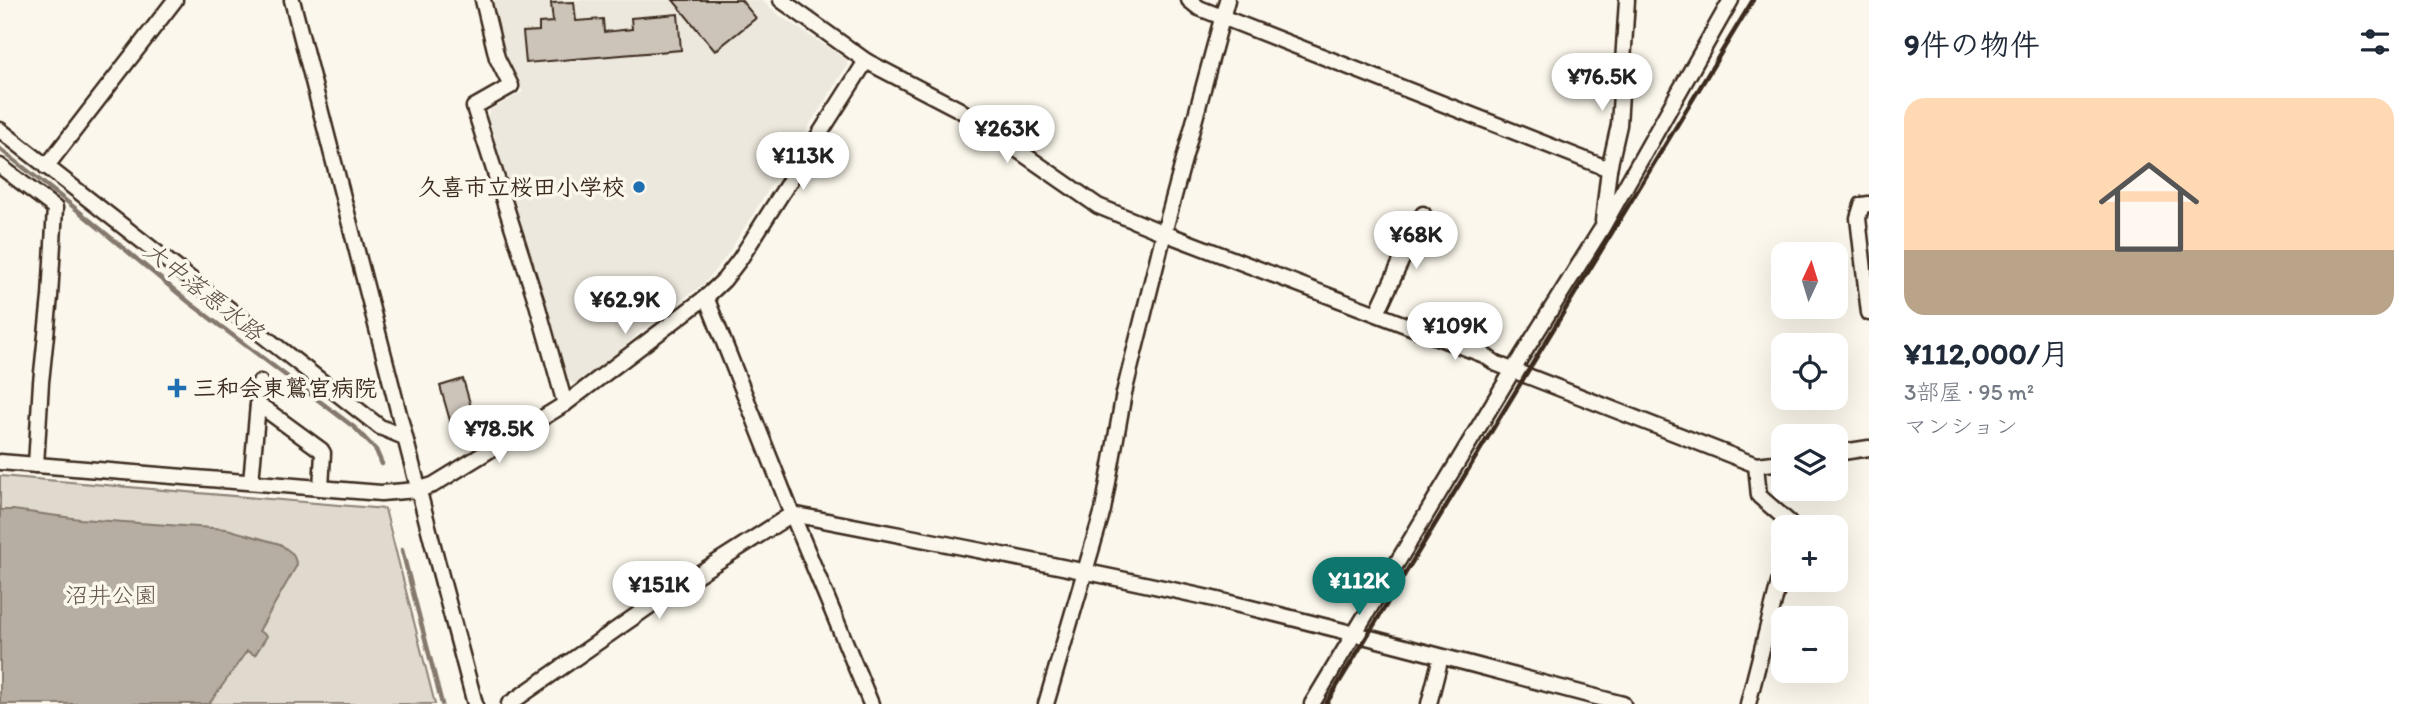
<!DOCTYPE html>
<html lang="ja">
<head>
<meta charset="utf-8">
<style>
  body { margin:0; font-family:Itim,"Klee One",sans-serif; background:#f2f2f3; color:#1f2937; height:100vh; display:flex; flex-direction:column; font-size:26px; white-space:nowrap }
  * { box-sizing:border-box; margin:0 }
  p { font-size:23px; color:#747a83 }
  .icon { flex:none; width:38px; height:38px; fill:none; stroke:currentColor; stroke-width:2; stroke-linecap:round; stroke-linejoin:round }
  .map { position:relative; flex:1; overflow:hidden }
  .panel { display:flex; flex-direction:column; background:#fff; width:560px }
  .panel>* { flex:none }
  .needle { width:46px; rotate:4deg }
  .tools { position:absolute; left:1771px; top:242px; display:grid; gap:14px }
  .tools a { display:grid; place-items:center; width:77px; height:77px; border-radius:14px; background:#fff; box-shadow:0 7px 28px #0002; font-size:35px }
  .price { position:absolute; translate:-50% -60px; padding:0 16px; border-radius:24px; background:#fff; color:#222; font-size:23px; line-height:46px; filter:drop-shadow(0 2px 4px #0008) }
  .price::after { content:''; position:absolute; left:50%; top:42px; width:21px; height:16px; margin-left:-10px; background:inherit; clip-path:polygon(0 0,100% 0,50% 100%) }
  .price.active { background:#0f766e; color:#fff }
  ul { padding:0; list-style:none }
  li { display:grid; align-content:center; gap:14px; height:371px; padding:0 35px }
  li+li { border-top:2px solid #e0e1e3 }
  li span { display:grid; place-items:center; height:217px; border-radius:21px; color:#555 }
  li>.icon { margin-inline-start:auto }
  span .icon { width:126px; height:126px; fill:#fffc; stroke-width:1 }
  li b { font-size:30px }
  h2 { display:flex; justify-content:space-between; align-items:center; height:84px; padding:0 35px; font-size:30px }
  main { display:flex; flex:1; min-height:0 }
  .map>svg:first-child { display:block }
  .built { fill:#ede8dd }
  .green { fill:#dfd9ce; stroke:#8d8276; stroke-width:2 }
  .water { fill:#b6aea2; stroke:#85796d; stroke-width:2 }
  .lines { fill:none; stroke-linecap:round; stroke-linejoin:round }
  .stream { stroke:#85796d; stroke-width:4.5 }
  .building { fill:#ccc4b9; stroke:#3b2a1e; stroke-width:2 }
  .minor-casing { stroke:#3b2a1e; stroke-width:19 }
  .minor { stroke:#fbf7ec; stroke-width:14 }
  .rail { stroke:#3b2a1e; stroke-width:4.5 }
  .poi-dot { fill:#1f6fb2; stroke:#fbf7ec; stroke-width:2.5 }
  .labels { text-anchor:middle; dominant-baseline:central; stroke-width:7; stroke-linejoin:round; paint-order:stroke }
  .poi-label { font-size:23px; font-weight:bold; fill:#3b2a1e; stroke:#fbf7ec; text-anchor:end }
  .park-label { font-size:23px; fill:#64564a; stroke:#fbf7ec }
  .water-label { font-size:24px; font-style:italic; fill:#605246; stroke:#fbf7ec }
</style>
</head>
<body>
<main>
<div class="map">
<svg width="1869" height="704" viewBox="0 0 1869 704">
  <rect width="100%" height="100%" fill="#fbf7ec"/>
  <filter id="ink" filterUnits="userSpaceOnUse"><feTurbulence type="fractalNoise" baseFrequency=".0143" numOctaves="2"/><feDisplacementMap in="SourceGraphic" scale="14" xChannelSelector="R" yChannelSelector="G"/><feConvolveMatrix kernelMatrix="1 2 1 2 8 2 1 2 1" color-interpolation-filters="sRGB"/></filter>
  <g filter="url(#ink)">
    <path class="built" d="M490,0H761L783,18L847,60V66L727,255L704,284L657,317L612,357L576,385L567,379L486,119L490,110L523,92L505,61Z"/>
    <path class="green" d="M0,476L385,509L435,704H0Z"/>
    <path class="water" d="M0,510H13L80,519L227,529L280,544L293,554L297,565L259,631L267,636L255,655L247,651L209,704H0Z"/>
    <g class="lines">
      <g class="stream">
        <path d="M0,149L70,204L190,303L355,428L376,450L382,464"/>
        <path d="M402,550L442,704"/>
      </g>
    </g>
    <g class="building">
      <path d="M673,0H741L756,18L715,51Z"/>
      <path d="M574,2L576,21L603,19L604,32L632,29L631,18L678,14L681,50L526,63L523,32L539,31V23L553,22L551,3Z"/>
      <path d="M463,379L474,417L451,424L440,386Z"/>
    </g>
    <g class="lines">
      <defs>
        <g id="minor">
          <path d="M292,0C354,235 412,470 475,704"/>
          <path d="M483,0L497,58L511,86L474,107L537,304L565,404"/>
          <path d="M781,0L866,61L960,110L1098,206L1164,233L1484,355L1497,364L1756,465L1783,462"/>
          <path d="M1189,0L1199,8L1609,169"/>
          <path d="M0,130L380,427L404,437"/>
          <path d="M0,166L55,208L50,297L41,382L36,465"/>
          <path d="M46,167L175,0"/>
          <path d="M1869,204L1862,205L1858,218L1869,313"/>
          <path d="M1603,221L1609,169L1619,125L1627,0"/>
          <path d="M706,297L792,514L871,704"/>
          <path d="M1377,313L1423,214"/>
          <path d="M258,407L265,409L321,450L323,453L321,488"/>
          <path d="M1836,453L1869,448"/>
          <path d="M0,462L381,493L417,490L433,485L565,404L706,297L724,280L740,259L866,61"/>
          <path d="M1756,465L1759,496L1789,522L1790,527"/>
          <path d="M251,482L260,382"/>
          <path d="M509,704L667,594L792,514C934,542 1077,568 1218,600C1353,632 1488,669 1623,704"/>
          <path d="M1046,704L1103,510L1124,393L1164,233L1227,0"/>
          <path d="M1312,704L1513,370L1602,228L1731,0"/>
          <path d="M1429,704L1441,657"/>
          <path d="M1748,704L1783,567"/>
        </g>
      </defs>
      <use href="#minor" class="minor-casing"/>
      <use href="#minor" class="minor"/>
      <path class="rail" d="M1326,704L1753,0"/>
    </g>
  </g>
  <g class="poi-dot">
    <circle cx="639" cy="187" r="7"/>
    <path d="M173.5 377.5h7v7h7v7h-7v7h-7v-7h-7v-7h7z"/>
  </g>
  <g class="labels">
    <g class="poi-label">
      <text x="625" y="187">久喜市立桜田小学校</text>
      <text x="193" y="388" text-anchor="start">三和会東鷲宮病院</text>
    </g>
    <g class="park-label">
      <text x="111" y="595">沼井公園</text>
    </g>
    <g class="water-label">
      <text transform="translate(204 291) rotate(38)">大中落悪水路</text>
    </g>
  </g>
</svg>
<div class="tools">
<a><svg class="needle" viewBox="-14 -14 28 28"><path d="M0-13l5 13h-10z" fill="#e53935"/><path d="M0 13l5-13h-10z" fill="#747a83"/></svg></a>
<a><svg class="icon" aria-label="locate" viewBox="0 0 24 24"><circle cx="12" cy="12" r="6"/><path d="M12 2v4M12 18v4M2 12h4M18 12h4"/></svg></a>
<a><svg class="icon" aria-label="layers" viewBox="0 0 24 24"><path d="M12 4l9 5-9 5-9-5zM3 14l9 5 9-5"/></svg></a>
<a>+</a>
<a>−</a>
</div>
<b class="price" style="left:1602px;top:113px">¥76.5K</b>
<b class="price" style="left:1007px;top:165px">¥263K</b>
<b class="price" style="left:803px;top:192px">¥113K</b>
<b class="price" style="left:1416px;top:271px">¥68K</b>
<b class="price" style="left:625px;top:336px">¥62.9K</b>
<b class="price" style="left:1455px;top:362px">¥109K</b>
<b class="price" style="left:499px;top:465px">¥78.5K</b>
<b class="price active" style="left:1359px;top:617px">¥112K</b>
<b class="price" style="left:659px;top:621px">¥151K</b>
</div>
<section class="panel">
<h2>9件の物件<svg class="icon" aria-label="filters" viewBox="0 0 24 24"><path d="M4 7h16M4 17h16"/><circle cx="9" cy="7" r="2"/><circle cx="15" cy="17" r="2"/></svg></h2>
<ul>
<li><span style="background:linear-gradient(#ffd9b3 70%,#b9a48a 0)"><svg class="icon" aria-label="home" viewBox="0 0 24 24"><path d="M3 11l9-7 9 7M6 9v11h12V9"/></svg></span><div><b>¥112,000/月</b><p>3部屋 · 95 m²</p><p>マンション</p></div></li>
</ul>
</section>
</main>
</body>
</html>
